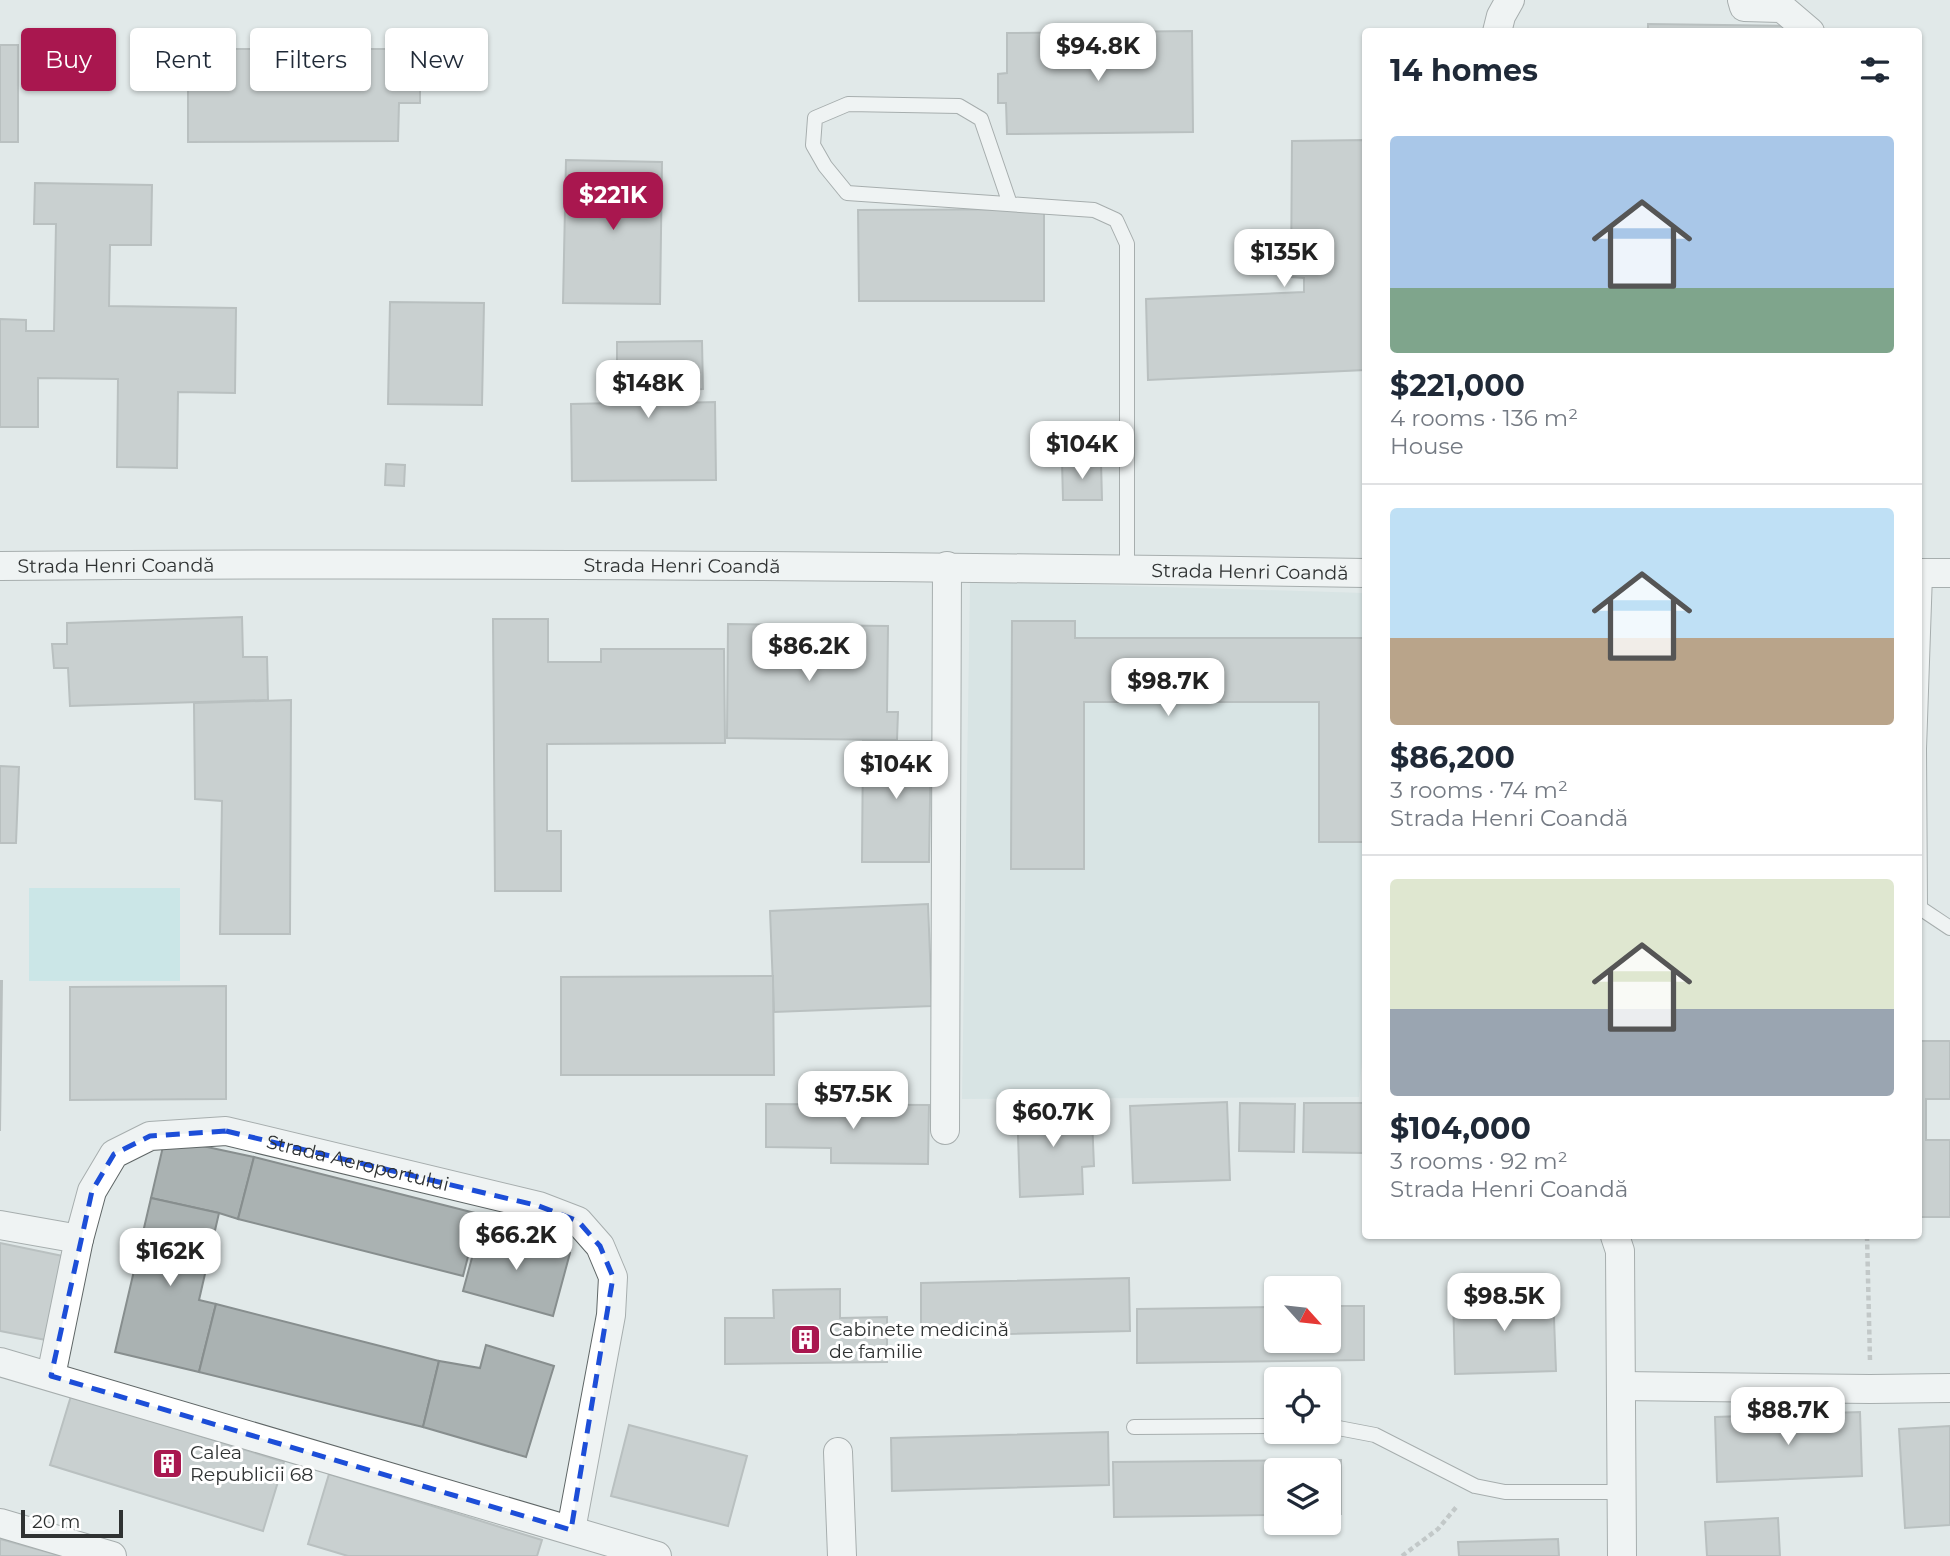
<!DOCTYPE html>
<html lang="en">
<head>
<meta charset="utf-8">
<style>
  body { margin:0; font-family:Montserrat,sans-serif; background:#f2f2f3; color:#1f2937; height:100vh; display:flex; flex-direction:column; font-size:26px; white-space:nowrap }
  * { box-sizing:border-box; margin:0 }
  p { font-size:23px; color:#747a83 }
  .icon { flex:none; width:38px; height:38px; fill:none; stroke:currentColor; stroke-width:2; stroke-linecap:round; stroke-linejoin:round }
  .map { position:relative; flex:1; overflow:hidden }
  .drawer { position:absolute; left:1362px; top:28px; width:560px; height:1211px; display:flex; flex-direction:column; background:#fff; border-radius:7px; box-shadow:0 2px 5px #0004 }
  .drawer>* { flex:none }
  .banner { position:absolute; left:21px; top:28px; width:665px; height:63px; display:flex; gap:14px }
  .needle { width:46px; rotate:117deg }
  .controls { position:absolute; left:1264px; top:1276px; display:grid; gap:14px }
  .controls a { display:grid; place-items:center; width:77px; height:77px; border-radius:7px; background:#fff; box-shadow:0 2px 5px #0004; font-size:35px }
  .scale { position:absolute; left:21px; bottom:18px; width:102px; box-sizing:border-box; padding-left:7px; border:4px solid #2f3232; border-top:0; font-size:19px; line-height:24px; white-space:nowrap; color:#2f3232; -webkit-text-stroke:5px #fff; paint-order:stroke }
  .price { position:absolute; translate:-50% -60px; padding:0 16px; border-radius:14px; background:#fff; color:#222; font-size:23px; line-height:46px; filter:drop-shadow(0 2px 4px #0008) }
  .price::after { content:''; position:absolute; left:50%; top:42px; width:21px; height:16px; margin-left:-10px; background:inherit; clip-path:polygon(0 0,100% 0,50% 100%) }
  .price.active { background:#a9174f; color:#fff }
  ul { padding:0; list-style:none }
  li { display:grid; align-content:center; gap:14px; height:371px; padding:0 28px }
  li+li { border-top:2px solid #e0e1e3 }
  li span { display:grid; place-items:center; height:217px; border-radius:7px; color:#555 }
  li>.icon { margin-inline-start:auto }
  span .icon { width:126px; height:126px; fill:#fffc; stroke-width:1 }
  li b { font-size:30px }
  h2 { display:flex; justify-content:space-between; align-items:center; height:84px; padding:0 28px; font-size:30px }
  .pill { padding:0 24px; border-radius:7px; background:#fff; box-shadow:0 2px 5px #0004; font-size:24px; line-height:63px }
  .pill.active { background:#a9174f; color:#fff }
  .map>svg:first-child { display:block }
  .built { fill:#ccdede }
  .green { fill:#b0e3e4 }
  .building { fill:#aab2b2; stroke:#878e8e; stroke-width:2 }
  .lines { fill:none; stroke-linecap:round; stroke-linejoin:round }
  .lane-casing { stroke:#5f6666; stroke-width:16 }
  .street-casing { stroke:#5f6666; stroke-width:30 }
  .path { stroke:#9ba1a1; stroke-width:4.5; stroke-dasharray:5 3.5; stroke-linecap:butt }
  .lane { stroke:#fff; stroke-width:14 }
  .street { stroke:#fff; stroke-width:28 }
  .marked { fill:none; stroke:#1d4ed8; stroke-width:5; stroke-dasharray:14 9; stroke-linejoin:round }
  .labels { text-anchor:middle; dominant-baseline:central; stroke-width:6; stroke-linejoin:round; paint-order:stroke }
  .street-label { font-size:19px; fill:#2f3232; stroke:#fff }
  .poi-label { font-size:19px; fill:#2f3232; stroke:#fff; text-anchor:start }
</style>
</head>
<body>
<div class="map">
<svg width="1950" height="1556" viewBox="0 0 1950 1556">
  <rect width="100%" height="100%" fill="#e1e9e9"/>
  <path class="built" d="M970,581L1365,593V1025L1359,1097L962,1099Z"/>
  <rect class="green" x="29" y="888" width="151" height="93"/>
  <g class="building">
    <path d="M1648,24L1804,26V32H1648Z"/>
    <path d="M1192,31L1193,132L1007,134L1006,103H998V74L1007,73V33Z"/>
    <rect x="0" y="45" width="18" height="97"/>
    <path d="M188,49H420V103H399L398,141L188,142Z"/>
    <path d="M1365,140V370L1148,380L1146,299L1304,292V278L1291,277L1292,141Z"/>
    <path d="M566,160L662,162L660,304L563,303Z"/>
    <path d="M35,183L152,185L151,245H110L109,306L236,308L235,393L178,392L177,468L117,467L118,379L38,378V427H0V319L26,320V331H54L56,224H34Z"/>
    <path d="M1044,209V301H859L858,210Z"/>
    <path d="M390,302L484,303L482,405L388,404Z"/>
    <path d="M702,341L703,389L677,390V403L715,402L716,480L572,481L571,404L617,403V342Z"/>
    <path d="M1062,461H1101L1102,500H1063Z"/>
    <path d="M386,464L405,465L404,486L385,485Z"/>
    <path d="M242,617L243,657H267L268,700L70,706L68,668H54L52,644H67V623Z"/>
    <path d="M493,619H548V662H601V649H724L725,743L547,744V831H561V891H495Z"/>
    <path d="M1012,621H1075V638H1365V842H1319V702H1084V869H1011Z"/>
    <path d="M728,624L888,626L887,712H898L897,740L727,738Z"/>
    <path d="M291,700L290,934H220L222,801L195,799L194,703Z"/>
    <path d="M863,741H931L929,862H862Z"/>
    <path d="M0,766L19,767L16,843H0Z"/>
    <path d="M928,904L932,1006L774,1012L770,911Z"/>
    <path d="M773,976L774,1075H561V977Z"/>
    <path d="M0,981H2L0,1131Z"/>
    <path d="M226,986V1099L70,1100V987Z"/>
    <path d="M1918,1041H1950V1099H1926V1140H1950V1217H1918Z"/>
    <path d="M1227,1102L1230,1180L1133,1183L1130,1106Z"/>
    <path d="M1078,1103L1079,1119H1092L1094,1166L1082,1167L1083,1194L1020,1197L1017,1105Z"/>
    <path d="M1240,1103L1295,1104L1294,1152L1239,1151Z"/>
    <path d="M1304,1103H1365V1153L1303,1152Z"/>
    <path d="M766,1104L929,1105L928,1164L831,1163V1148L766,1147Z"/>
    <path d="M165,1138L254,1157L238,1219L219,1213L151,1198Z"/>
    <path d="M254,1157L479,1214L463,1276L238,1219Z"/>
    <path d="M151,1198L219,1213L199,1300L216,1304L199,1372L115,1352Z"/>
    <path d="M480,1228L570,1253L553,1316L463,1291Z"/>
    <path d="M0,1243L63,1256L46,1340L0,1331Z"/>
    <path d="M1129,1278L1130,1331L921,1336V1283Z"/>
    <path d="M840,1289V1318L887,1317V1362L725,1364V1318H774L773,1290Z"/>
    <path d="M1553,1292L1556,1371L1455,1374L1453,1295Z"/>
    <path d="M216,1304L439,1361L423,1427L199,1372Z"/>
    <path d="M1328,1306H1364V1360L1137,1363V1309L1276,1307V1340H1328Z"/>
    <path d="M486,1345L554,1366L526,1457L423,1427L439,1361L480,1368Z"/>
    <path d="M71,1396L284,1462L263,1531L50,1465Z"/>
    <path d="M1860,1412L1862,1476L1717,1482L1715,1417Z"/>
    <path d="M629,1425L747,1456L728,1526L611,1496Z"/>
    <path d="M1950,1426V1525L1905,1528L1899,1429Z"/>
    <path d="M1108,1432L1109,1485L892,1491L891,1438Z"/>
    <path d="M1341,1460V1514L1328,1515V1470H1276V1515L1114,1517L1113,1462Z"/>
    <path d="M329,1474L542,1540L537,1556H348L308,1544Z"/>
    <path d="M1778,1518L1780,1556H1707L1705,1522Z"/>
    <path d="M0,1539L62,1556H0Z"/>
    <path d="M1558,1539L1559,1556H1459L1458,1542Z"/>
  </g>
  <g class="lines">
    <defs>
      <g id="lane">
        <path d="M1010,204L981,119L959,106L848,104L815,118L813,145L825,166L847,193L1094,210L1116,220L1127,244V569"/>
        <path d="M1918,749H1919L1925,574"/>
        <path d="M1919,749L1920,908L1950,928"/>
        <path d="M1328,1426L1375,1435L1475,1486L1505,1492H1622"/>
        <path d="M1134,1427L1276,1426"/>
      </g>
      <g id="street">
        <path d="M1742,0L1744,7L1782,8L1810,32"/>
        <path d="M1497,32L1501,16L1510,0"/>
        <path id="s1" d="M0,566C455,562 910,566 1365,573"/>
        <path d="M1918,573H1950"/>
        <path d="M945,1130L947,566"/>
        <path id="s2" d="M0,1225L79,1239L92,1191L114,1154L150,1136L226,1131L539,1206L578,1221L600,1246L613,1277L611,1315L571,1530"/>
        <path d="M1615,1236L1620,1251L1622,1556"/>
        <path d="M0,1362L657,1556"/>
        <path d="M51,1376L79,1239"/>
        <path d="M1621,1386L1870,1389L1950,1388"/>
        <path d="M838,1452L842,1556"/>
        <path d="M0,1523L112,1556"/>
      </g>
    </defs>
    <use href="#lane" class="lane-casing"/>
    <use href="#street" class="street-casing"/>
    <g class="path">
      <path d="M1867,1236L1870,1361"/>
      <path d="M1402,1556L1438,1529L1458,1505"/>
    </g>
    <use href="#lane" class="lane"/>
    <use href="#street" class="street"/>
  </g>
  <path d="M0 0H1950V1556H0ZM226,1131L539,1206L578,1221L600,1246L613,1277L571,1530L51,1376L92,1191L114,1154L150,1136Z" fill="#e1e9e9" fill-opacity=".55" fill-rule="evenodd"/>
  <path class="marked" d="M226,1131L539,1206L578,1221L600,1246L613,1277L571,1530L51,1376L92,1191L114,1154L150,1136Z"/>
  <defs>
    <symbol id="building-square" viewBox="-11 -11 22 22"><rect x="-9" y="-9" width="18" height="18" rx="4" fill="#a9174f" stroke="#fff"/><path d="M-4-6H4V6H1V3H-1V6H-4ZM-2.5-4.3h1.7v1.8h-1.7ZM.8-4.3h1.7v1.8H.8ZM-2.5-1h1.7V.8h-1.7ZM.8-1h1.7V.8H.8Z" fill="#fff"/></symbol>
  </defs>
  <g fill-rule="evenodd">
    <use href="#building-square" x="788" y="1322" width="35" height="35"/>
    <use href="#building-square" x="150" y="1446" width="35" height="35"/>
  </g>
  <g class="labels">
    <g class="street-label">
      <text stroke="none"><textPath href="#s1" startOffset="116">Strada Henri Coandă</textPath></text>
      <text stroke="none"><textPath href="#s1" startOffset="682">Strada Henri Coandă</textPath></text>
      <text stroke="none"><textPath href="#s1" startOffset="1250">Strada Henri Coandă</textPath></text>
      <text stroke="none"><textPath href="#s2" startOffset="425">Strada Aeroportului</textPath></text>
    </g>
    <g class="poi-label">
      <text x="829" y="1329">Cabinete medicină<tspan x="829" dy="22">de familie</tspan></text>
      <text x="190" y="1452">Calea<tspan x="190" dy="22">Republicii 68</tspan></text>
    </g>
  </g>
</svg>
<div class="controls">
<a><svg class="needle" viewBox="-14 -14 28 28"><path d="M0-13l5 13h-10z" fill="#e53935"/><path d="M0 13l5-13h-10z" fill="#747a83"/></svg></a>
<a><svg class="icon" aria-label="locate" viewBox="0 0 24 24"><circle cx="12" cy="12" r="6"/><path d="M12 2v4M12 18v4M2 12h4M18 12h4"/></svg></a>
<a><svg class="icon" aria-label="layers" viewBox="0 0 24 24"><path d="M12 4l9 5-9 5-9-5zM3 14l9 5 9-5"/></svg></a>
</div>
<div class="scale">20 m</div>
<b class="price" style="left:1098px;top:83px">$94.8K</b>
<b class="price active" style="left:613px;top:232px">$221K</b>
<b class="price" style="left:1284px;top:289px">$135K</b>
<b class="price" style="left:648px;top:420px">$148K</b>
<b class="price" style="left:1082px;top:481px">$104K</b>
<b class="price" style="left:809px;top:683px">$86.2K</b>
<b class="price" style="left:1168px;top:718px">$98.7K</b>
<b class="price" style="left:896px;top:801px">$104K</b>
<b class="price" style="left:853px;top:1131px">$57.5K</b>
<b class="price" style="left:1053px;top:1149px">$60.7K</b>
<b class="price" style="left:516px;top:1272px">$66.2K</b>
<b class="price" style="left:170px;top:1288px">$162K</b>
<b class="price" style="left:1504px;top:1333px">$98.5K</b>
<b class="price" style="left:1788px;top:1447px">$88.7K</b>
<div class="banner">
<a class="pill active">Buy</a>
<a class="pill">Rent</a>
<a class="pill">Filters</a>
<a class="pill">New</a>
</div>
<section class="drawer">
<h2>14 homes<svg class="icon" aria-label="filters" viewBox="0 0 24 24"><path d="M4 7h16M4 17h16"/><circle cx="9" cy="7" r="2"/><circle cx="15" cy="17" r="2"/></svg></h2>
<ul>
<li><span style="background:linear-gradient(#a9c7e8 70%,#7fa58c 0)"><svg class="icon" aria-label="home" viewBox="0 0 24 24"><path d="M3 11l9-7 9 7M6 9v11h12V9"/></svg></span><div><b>$221,000</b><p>4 rooms · 136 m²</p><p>House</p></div></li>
<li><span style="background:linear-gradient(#bfe0f5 60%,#b9a48a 0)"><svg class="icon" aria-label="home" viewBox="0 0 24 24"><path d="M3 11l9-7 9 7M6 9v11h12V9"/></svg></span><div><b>$86,200</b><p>3 rooms · 74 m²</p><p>Strada Henri Coandă</p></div></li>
<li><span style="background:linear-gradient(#dfe7d0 60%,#9aa5b1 0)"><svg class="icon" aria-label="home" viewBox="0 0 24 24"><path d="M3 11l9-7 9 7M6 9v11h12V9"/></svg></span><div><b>$104,000</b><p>3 rooms · 92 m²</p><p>Strada Henri Coandă</p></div></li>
</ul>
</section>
</div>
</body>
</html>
